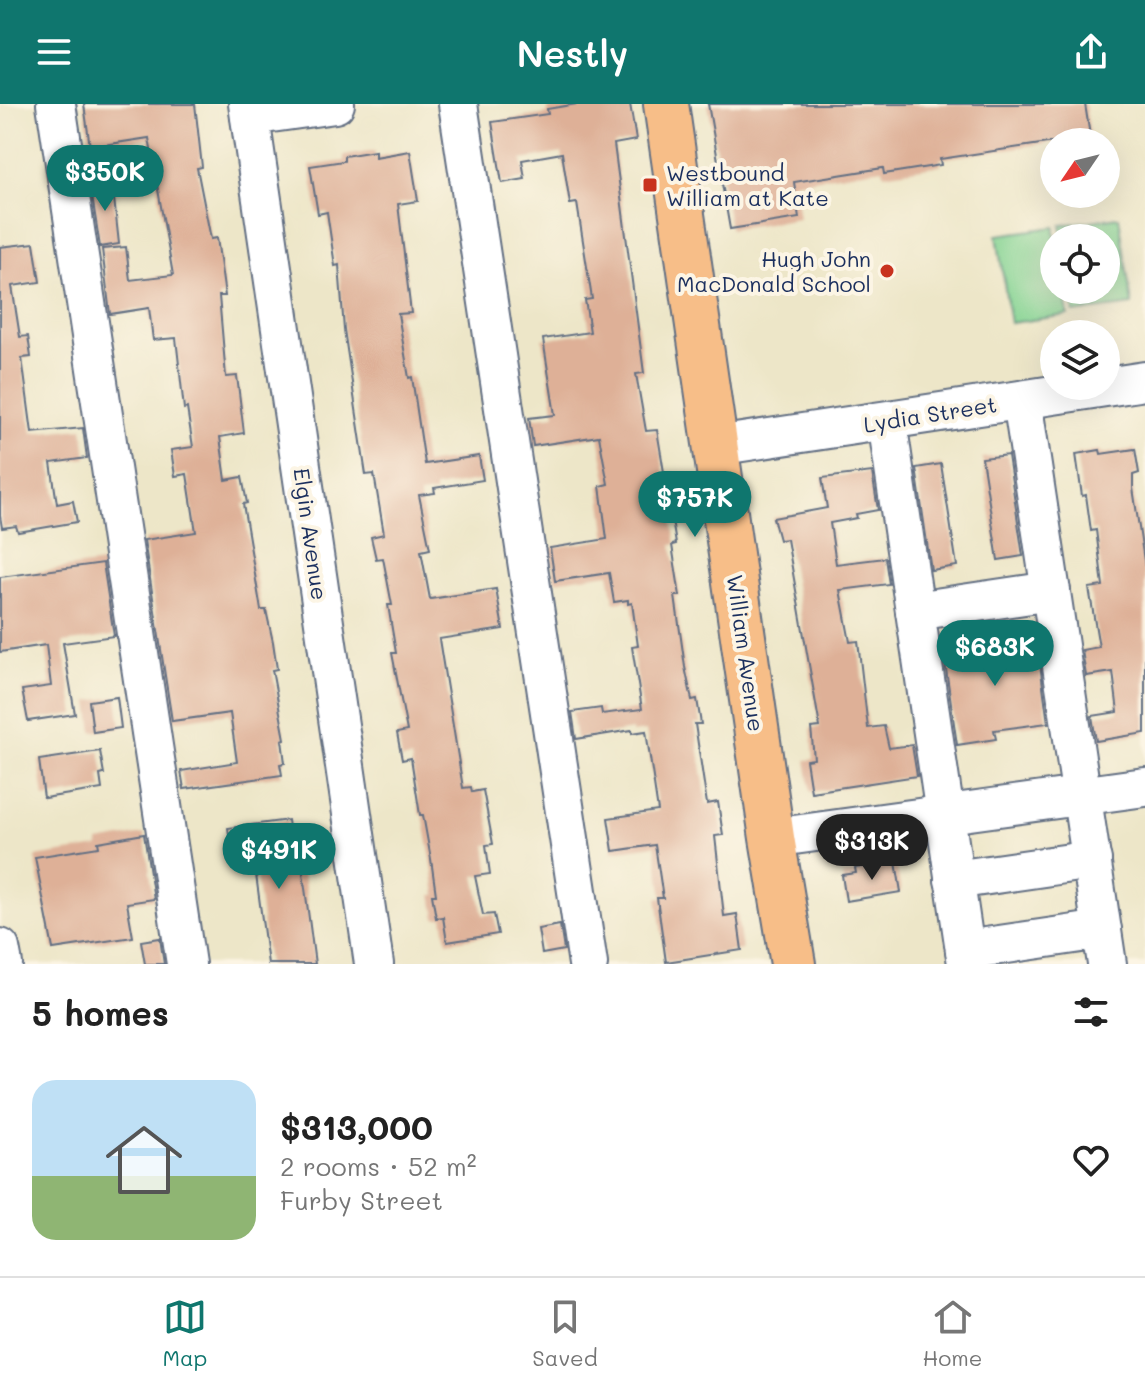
<!DOCTYPE html>
<html lang="en">
<head>
<meta charset="utf-8">
<style>
  body { margin:0; font-family:Mali,sans-serif; background:#f6f6f6; color:#222; height:100vh; display:flex; flex-direction:column; font-size:30px; white-space:nowrap }
  * { box-sizing:border-box; margin:0 }
  p { font-size:26px; color:#767676 }
  .icon { flex:none; width:44px; height:44px; fill:none; stroke:currentColor; stroke-width:2; stroke-linecap:round; stroke-linejoin:round }
  .map { position:relative; height:860px; overflow:hidden }
  .drawer { display:flex; flex-direction:column; background:#fff; flex:1 }
  .drawer>* { flex:none }
  .needle { width:52px; rotate:235deg }
  .controls { position:absolute; left:1040px; top:24px; display:grid; gap:16px }
  .controls a { display:grid; place-items:center; width:80px; height:80px; border-radius:50%; background:#fff; box-shadow:0 8px 32px #0002; font-size:40px }
  .price { position:absolute; translate:-50% -68px; padding:0 18px; border-radius:28px; background:#0f766e; color:#fff; font-size:26px; line-height:52px; filter:drop-shadow(0 2px 4px #0008) }
  .price::after { content:''; position:absolute; left:50%; top:48px; width:24px; height:18px; margin-left:-12px; background:inherit; clip-path:polygon(0 0,100% 0,50% 100%) }
  .price.on { background:#222; color:#fff }
  ul { padding:0; list-style:none }
  li { display:flex; align-items:center; gap:24px; height:200px; padding:0 32px }
  li span { display:grid; place-items:center; flex:none; width:224px; height:160px; border-radius:24px; color:#555 }
  li>.icon { margin-inline-start:auto }
  span .icon { width:96px; height:96px; fill:#fffc; stroke-width:1 }
  li b { font-size:34px }
  h2 { display:flex; justify-content:space-between; align-items:center; height:96px; padding:0 32px; font-size:34px }
  header { display:flex; justify-content:space-between; align-items:center; height:104px; padding:0 32px; background:#0f766e; color:#fff; font-size:36px; font-weight:600 }
  .tabs { display:flex; justify-content:space-around; align-items:center; height:112px; border-top:2px solid #e0e0e0; background:#fff; font-size:22px; color:#767676 }
  .tabs a { display:grid; justify-items:center; gap:4px }
  .tabs .on { color:#0f766e }
  .map>svg:first-child { display:block }
  .grass { fill:#84d392; stroke:#508178; stroke-width:2 }
  .building { fill:#deb097 }
  .lines { fill:none; stroke-linecap:round; stroke-linejoin:round }
  .minor-casing { stroke:#646f83; stroke-width:42 }
  .major-casing { stroke:#646f83; stroke-width:48 }
  .minor { stroke:#fff; stroke-width:38 }
  .major { stroke:#f7be88; stroke-width:44 }
  .poi-dot { fill:#c8321e; stroke:#fcf5e5; stroke-width:3 }
  .labels { text-anchor:middle; dominant-baseline:central; stroke-width:8; stroke-linejoin:round; paint-order:stroke }
  .poi-label { font-size:22px; fill:#1b2f5e; stroke:#fcf5e5; text-anchor:start }
  .street-label { font-size:22px; fill:#1b2f5e; stroke:#fcf5e5 }
</style>
</head>
<body>
<header><svg class="icon" aria-label="menu" viewBox="0 0 24 24"><path d="M4 6h16M4 12h16M4 18h16"/></svg>Nestly<svg class="icon" aria-label="share" viewBox="0 0 24 24"><path d="M12 15V3M7 8l5-5 5 5M5 13v7h14v-7"/></svg></header>
<div class="map">
<svg width="1145" height="860" viewBox="0 0 1145 860">
  <rect width="100%" height="100%" fill="#fcf5e5"/>
  <filter id="ink" filterUnits="userSpaceOnUse"><feTurbulence type="fractalNoise" baseFrequency=".0125" numOctaves="2"/><feDisplacementMap in="SourceGraphic" scale="16" xChannelSelector="R" yChannelSelector="G"/><feConvolveMatrix kernelMatrix="1 2 1 2 8 2 1 2 1" color-interpolation-filters="sRGB"/></filter>
  <filter id="wash" filterUnits="userSpaceOnUse"><feTurbulence type="fractalNoise" baseFrequency=".006" numOctaves="4" result="noise"/><feDisplacementMap in="SourceGraphic" scale="32" xChannelSelector="R" yChannelSelector="G"/><feGaussianBlur stdDeviation="1.8" result="paint"/><feColorMatrix in="noise" values="0 0 0 0 0 0 0 0 0 0 0 0 0 0 0 0 0 1.4 0 .05"/><feComposite in="paint" operator="in"/></filter>
  <g filter="url(#wash)">
    <rect width="100%" height="100%" fill="#ede6c8"/>
    <g class="grass">
      <path d="M1119,113L1132,201L1074,209L1070,186H1106V134H1063L1061,121Z"/>
      <path d="M1055,123L1054,186H1064L1068,211L1010,219L997,131Z"/>
    </g>
    <g id="blocks">
      <g class="building">
        <path d="M84,0H195L202,63L197,64L211,135L217,134L225,192H219L226,273L237,272L244,329L220,333L226,376L242,373L247,399L243,400L261,506H266L273,538L277,565L272,566L285,635L282,636L285,659L280,660L282,671L184,685L181,667L237,658L230,609L172,617L144,436L196,428L187,370L175,372L171,346L193,343L187,304L184,305L176,234L153,236L149,204L110,210L102,145L126,143L130,176L173,171L149,34L90,43Z"/>
        <path d="M577,0H630L636,36L614,40L644,269L636,270L646,327L657,326L676,440L672,441L680,492H675L685,563L692,596L697,595L701,620H695L707,700L718,698L723,731L715,732L724,812L737,810L742,846L666,858L657,794H663L655,741L613,747L608,714L658,707L646,627L632,629V626L576,635L572,608L601,604L602,610L642,605L632,543L638,542L632,499L628,500V496L614,498L609,469L555,477L550,444L607,435L600,382L608,380L599,332L533,342L529,314L555,311L543,235L590,228L585,196L592,195L577,99L570,100L562,49L522,56L525,75L502,79L492,18L548,10L547,5Z"/>
        <path d="M708,0H1085L1091,38H1054L940,55L941,61L884,70L883,64L794,78L799,114L730,125Z"/>
        <path d="M375,47V53L410,47L418,97L398,100L411,209L398,210L409,274L412,273L425,360L479,352L483,376L434,384L435,389L419,391L430,445L421,447L430,495L496,485L503,525L439,535L463,684L471,683L472,688L483,686L493,740L486,741L490,770L475,772L483,811L494,810L498,830L447,838L443,813L436,814L432,791H436L431,755L423,711H420L411,654L402,656L397,629L407,627L392,549H396L388,501H392L383,454L376,455L371,433L384,430L374,370L366,371L344,226L339,161L335,162L327,108L318,110L310,62L344,57V52Z"/>
        <path d="M112,76L119,140L100,143L90,79Z"/>
        <path d="M34,139L40,178L12,182L20,233L28,232L31,253L22,254L32,329L83,324L87,354L51,359L57,400L73,397L77,418L18,428L16,422L2,424L0,412V143Z"/>
        <path d="M1135,345L1139,369L1133,371V384L1145,463V629L1096,637L1092,612L1118,608L1113,568L1086,572L1082,546L1099,543L1089,484L1103,482L1096,426L1091,427L1086,391L1082,392L1076,350L1100,346L1101,350Z"/>
        <path d="M1008,351L1023,452L998,456L982,354Z"/>
        <path d="M941,360L957,462L931,466L916,364Z"/>
        <path d="M872,368L878,406L856,410L857,414L830,419L836,460L885,454L889,480L840,486L850,538L858,537L868,624L884,622L889,644L912,641L917,672L811,688L806,656L814,655L811,624L820,623L787,435L779,436L773,414L827,404L822,374Z"/>
        <path d="M103,459L114,532L63,539L75,610L28,617L22,586L51,582L46,541L0,548V473Z"/>
        <path d="M1015,518L1020,556L1037,553L1040,560L1048,619L994,626L996,635L957,641L944,551L992,544L988,521Z"/>
        <path d="M117,593L121,624L93,628L89,597Z"/>
        <path d="M100,647L104,670L100,671L102,685L44,694L39,656Z"/>
        <path d="M288,716L292,747L300,746L315,860H268L252,741L231,744L228,724Z"/>
        <path d="M144,730L154,795L127,799L133,833L53,845L35,753L99,743L98,738Z"/>
        <path d="M896,758L901,788L846,797L842,771L856,769L855,764Z"/>
        <path d="M560,821L564,846L542,850L538,825Z"/>
        <path d="M160,834L164,860H145L141,837Z"/>
      </g>
    </g>
  </g>
  <g filter="url(#ink)">
    <use href="#blocks" fill-opacity="0" stroke="#646f83" stroke-width="2"/>
    <g class="lines">
      <defs>
        <g id="minor">
          <path d="M56,0L186,860"/>
          <path d="M248,0L374,860"/>
          <path d="M458,0L588,860"/>
          <path d="M250,12L335,0"/>
          <path d="M1022,296L1107,860"/>
          <path d="M887,317L967,860"/>
          <path d="M716,342L1145,277"/>
          <path d="M915,507L1051,487"/>
          <path d="M772,734L1145,683"/>
          <path d="M954,776L1092,756"/>
          <path d="M0,844L3,860"/>
          <path d="M965,846L1102,826"/>
        </g>
        <path id="major" d="M666,0L772,734L793,860"/>
      </defs>
      <use href="#minor" class="minor-casing"/>
      <use href="#major" class="major-casing"/>
      <use href="#minor" class="minor"/>
      <use href="#major" class="major"/>
    </g>
  </g>
  <g class="poi-dot">
    <rect x="642" y="73" width="16" height="16" rx="4"/>
    <circle cx="887" cy="167" r="8"/>
  </g>
  <g class="labels">
    <g class="poi-label">
      <text x="666" y="68">Westbound<tspan x="666" dy="25">William at Kate</tspan></text>
      <text x="871" y="154" text-anchor="end">Hugh John<tspan x="871" dy="25">MacDonald School</tspan></text>
    </g>
    <g class="street-label">
      <text transform="translate(930 310) rotate(-9)">Lydia Street</text>
      <text transform="translate(311 430) rotate(82)">Elgin Avenue</text>
      <text transform="translate(746 549) rotate(82)">William Avenue</text>
    </g>
  </g>
</svg>
<div class="controls">
<a><svg class="needle" viewBox="-14 -14 28 28"><path d="M0-13l5 13h-10z" fill="#e53935"/><path d="M0 13l5-13h-10z" fill="#767676"/></svg></a>
<a><svg class="icon" aria-label="locate" viewBox="0 0 24 24"><circle cx="12" cy="12" r="6"/><path d="M12 2v4M12 18v4M2 12h4M18 12h4"/></svg></a>
<a><svg class="icon" aria-label="layers" viewBox="0 0 24 24"><path d="M12 4l9 5-9 5-9-5zM3 14l9 5 9-5"/></svg></a>
</div>
<b class="price" style="left:105px;top:109px">$350K</b>
<b class="price" style="left:695px;top:435px">$757K</b>
<b class="price" style="left:995px;top:584px">$683K</b>
<b class="price on" style="left:872px;top:778px">$313K</b>
<b class="price" style="left:279px;top:787px">$491K</b>
</div>
<section class="drawer">
<h2>5 homes<svg class="icon" aria-label="filters" viewBox="0 0 24 24"><path d="M4 7h16M4 17h16"/><circle cx="9" cy="7" r="2"/><circle cx="15" cy="17" r="2"/></svg></h2>
<ul>
<li><span style="background:linear-gradient(#bfe0f5 60%,#8fb573 0)"><svg class="icon" aria-label="home" viewBox="0 0 24 24"><path d="M3 11l9-7 9 7M6 9v11h12V9"/></svg></span><div><b>$313,000</b><p>2 rooms · 52 m²</p><p>Furby Street</p></div><svg class="icon" aria-label="heart" viewBox="0 0 24 24"><path d="M12 20l-8-8c-3-5 5-10 8-4 3-6 11-1 8 4z"/></svg></li>
</ul>
</section>
<nav class="tabs">
<a class="on"><svg class="icon" aria-label="map" viewBox="0 0 24 24"><path d="M3 6l6-2 6 2 6-2v14l-6 2-6-2-6 2zM9 4v14M15 6v14"/></svg>Map</a>
<a><svg class="icon" aria-label="saved" viewBox="0 0 24 24"><path d="M7 4h10v16l-5-4-5 4z"/></svg>Saved</a>
<a><svg class="icon" aria-label="home" viewBox="0 0 24 24"><path d="M3 11l9-7 9 7M6 9v11h12V9"/></svg>Home</a>
</nav>
</body>
</html>
